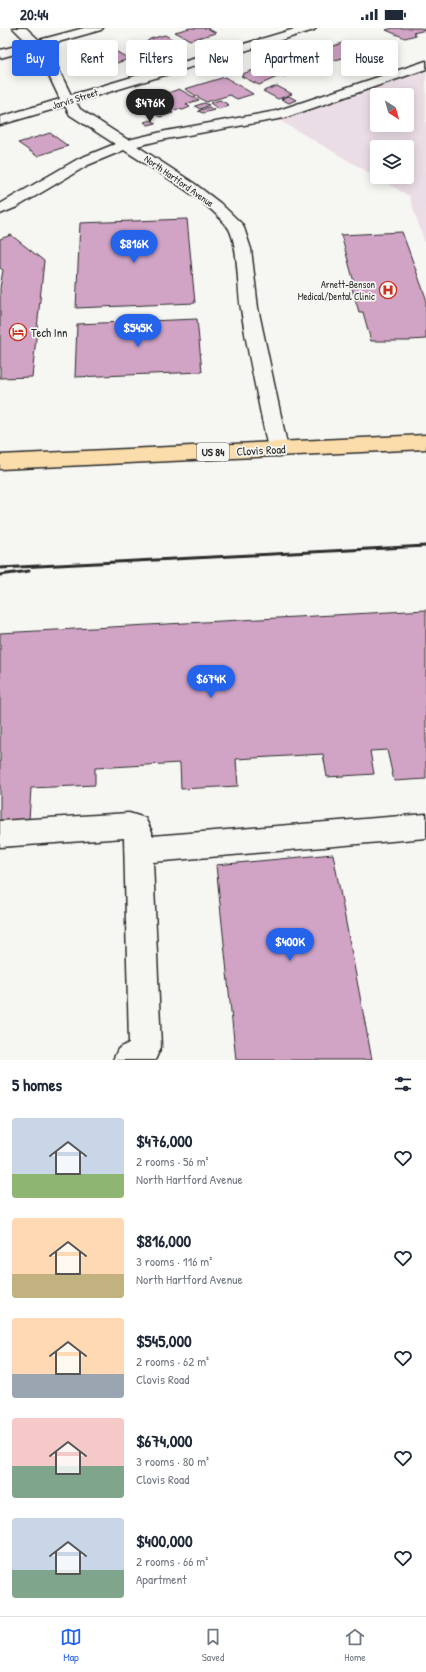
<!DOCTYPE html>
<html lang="en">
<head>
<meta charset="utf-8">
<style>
  body { margin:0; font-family:"Patrick Hand",sans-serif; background:#f2f2f3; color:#1f2937; height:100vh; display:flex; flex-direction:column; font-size:15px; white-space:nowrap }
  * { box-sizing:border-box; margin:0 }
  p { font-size:13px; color:#747a83 }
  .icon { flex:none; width:22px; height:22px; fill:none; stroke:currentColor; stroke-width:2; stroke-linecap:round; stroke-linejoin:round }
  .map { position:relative; height:1032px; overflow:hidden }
  .side { display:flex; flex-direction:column; background:#fff; flex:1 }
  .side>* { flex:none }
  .top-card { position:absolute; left:12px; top:12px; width:402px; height:36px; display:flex; gap:8px }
  .needle { width:26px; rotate:143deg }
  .tools { position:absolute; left:370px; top:60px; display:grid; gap:8px }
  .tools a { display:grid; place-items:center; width:44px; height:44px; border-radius:4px; background:#fff; box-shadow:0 2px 10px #0003; font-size:20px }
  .price { position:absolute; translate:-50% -34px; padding:0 9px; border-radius:14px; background:#2563eb; color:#fff; font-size:13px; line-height:26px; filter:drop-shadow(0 1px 2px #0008) }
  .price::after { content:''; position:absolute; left:50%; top:24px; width:12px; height:9px; margin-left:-6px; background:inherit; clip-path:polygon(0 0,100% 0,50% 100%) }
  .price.selected { background:#222; color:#fff }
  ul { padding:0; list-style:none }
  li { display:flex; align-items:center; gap:12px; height:100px; padding:0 12px }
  li span { display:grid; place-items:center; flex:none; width:112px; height:80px; border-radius:4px; color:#555 }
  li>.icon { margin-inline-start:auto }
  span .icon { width:48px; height:48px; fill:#fffc; stroke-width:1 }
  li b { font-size:17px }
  h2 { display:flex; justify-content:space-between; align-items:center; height:48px; padding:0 12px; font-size:17px }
  .pill { padding:0 14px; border-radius:4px; background:#fff; box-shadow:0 2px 10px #0003; font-size:14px; line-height:36px }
  .pill.selected { background:#2563eb; color:#fff }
  .status { display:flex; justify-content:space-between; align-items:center; height:28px; padding:0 20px; background:#fff; direction:ltr }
  .status svg { height:11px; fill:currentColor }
  .dock { display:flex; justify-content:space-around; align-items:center; height:56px; border-top:1px solid #e0e1e3; background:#fff; font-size:11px; color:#747a83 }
  .dock a { display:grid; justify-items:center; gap:2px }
  .dock .selected { color:#2563eb }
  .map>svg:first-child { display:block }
  .built { fill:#ebdde5; fill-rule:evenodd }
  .building { fill:#d1a4c6; stroke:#2b2b2b }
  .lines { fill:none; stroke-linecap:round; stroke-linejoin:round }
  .minor-casing { stroke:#2b2b2b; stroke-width:3 }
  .highway-casing { stroke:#2b2b2b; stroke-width:3 }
  .minor { fill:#f6f6f2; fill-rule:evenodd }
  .highway { fill:#fbddab; fill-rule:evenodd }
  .rail { stroke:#2b2b2b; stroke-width:3 }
  .labels { text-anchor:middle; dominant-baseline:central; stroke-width:3.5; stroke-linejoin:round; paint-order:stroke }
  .far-street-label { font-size:10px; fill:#2b2b2b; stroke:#f6f6f2 }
  .far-poi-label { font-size:10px; fill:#2b2b2b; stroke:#f6f6f2; text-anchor:end }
  .shield { fill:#f6f6f2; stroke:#686867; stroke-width:1 }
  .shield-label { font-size:11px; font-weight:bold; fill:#2b2b2b }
  .poi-label { font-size:12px; fill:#2b2b2b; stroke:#f6f6f2; text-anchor:start }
  .street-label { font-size:12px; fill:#2b2b2b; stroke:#f6f6f2 }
</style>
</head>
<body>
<div class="status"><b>20:44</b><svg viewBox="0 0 49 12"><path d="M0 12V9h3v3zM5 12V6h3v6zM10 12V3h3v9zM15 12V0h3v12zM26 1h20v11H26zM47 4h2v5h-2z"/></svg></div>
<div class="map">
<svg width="426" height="1032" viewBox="0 0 426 1032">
  <rect width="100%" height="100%" fill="#f6f6f2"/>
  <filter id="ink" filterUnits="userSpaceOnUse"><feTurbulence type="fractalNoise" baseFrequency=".025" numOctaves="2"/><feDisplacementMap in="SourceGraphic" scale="8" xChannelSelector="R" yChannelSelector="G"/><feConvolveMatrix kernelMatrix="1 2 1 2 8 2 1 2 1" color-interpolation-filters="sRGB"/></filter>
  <g filter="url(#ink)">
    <path class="built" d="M426,41V218L409,168L279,92ZM377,67H407V97H377ZM377,119H407V149H377Z"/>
    <g class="building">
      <path d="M190,0H207L216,5L190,12L175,4Z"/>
      <path d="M393,0H420L426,2L413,5L416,7L405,10L386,2Z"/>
      <path d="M165,7L182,17L152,23L143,17L150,11Z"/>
      <path d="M342,15L362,25L335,32L317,24Z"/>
      <path d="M92,21L99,25L80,30L74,26Z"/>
      <path d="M112,21L129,31L101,40L84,30Z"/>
      <path d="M302,28H307L324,36L317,38L314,37L308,39L311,41L298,45L281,36Z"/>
      <path d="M266,38L286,48L277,49L259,57L241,48L243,47L242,46Z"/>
      <path d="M225,49L253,66L237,71L230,67L206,74L185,61Z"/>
      <path d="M277,58L292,66L278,71L263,63Z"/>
      <path d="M179,61L199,72L186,76L190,79L183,82L178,81L170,84L173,85L160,89L141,78L152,74L149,72Z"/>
      <path d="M289,68L296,72L289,75L281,71Z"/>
      <path d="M220,72L229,77L219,81L210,75Z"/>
      <path d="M204,75L209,77L200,81L195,78Z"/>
      <path d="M209,79L214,82L203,85L198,83Z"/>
      <path d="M151,92L156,95L148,97L144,94Z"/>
      <path d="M50,105L68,118L37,128L18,115Z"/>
      <path d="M187,191L195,275L76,280L80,195Z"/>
      <path d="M402,204L426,270V311L410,312V313H371L363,284H359L350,254H354L341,207Z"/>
      <path d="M11,207L44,233L32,349L0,350V260L3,242L0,240V211Z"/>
      <path d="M197,291L202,344L75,349L77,296Z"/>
      <path d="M426,582V751L394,753L387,722L370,723L374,746L327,749L323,726L236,731L238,758L181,761L180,735L95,740V757L31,760L29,792L0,794V605Z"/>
      <path d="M333,826L372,1032H236L216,837Z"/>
    </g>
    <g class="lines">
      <defs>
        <g id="minor">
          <path d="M13,0H26L39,12L84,0H103L101,2L44,18L53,30L71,67L298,0H316L314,2L76,74L80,81L128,112L166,103L276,83L426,33V41L284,90L166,111L137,118L195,156L220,175L243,197L251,221L258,280L288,421L285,426L278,428L271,426L268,421C259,374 248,328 241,281C237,261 239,213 227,198C205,170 154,142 124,122L88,137L17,179L0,186V176L78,131L115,116L70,87L65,78L0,97V89L60,71L41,31L33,21L0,30V22L28,15Z"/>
          <path d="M129,785L145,790L152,804V808L426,786V810L153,834L161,1019L155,1032H113L118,1021L129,1015L124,810L0,819V793Z"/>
        </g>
        <path id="highway" d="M426,407V421L0,441V427Z"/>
      </defs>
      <use href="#minor" class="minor-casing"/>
      <use href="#highway" class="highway-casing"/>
      <use href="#minor" class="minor"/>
      <use href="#highway" class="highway"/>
      <g class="rail">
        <path d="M0,540L426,518"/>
        <path d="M0,547L29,543"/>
      </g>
    </g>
  </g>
  <defs>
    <symbol id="hospital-ring" viewBox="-11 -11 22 22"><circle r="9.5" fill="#f6f6f2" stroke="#c8321e" stroke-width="1.5"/><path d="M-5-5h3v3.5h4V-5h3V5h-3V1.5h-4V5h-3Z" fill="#c8321e"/></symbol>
    <symbol id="hotel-ring" viewBox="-11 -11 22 22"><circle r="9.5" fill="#f6f6f2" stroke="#c8321e" stroke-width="1.5"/><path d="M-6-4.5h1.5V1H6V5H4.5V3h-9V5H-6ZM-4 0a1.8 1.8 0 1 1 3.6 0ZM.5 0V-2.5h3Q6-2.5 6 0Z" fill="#c8321e"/></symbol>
  </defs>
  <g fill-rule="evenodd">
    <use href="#hospital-ring" x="378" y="252" width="20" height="20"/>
    <use href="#hotel-ring" x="8" y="294" width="20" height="20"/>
  </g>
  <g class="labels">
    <g class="far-street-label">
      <text transform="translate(75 71) rotate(-17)">Jarvis Street</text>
      <text transform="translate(179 153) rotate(35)">North Hartford Avenue</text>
    </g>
    <g class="far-poi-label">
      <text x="375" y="256">Arnett-Benson<tspan x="375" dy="12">Medical/Dental Clinic</tspan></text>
    </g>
    <rect class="shield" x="197" y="415" width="32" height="18" rx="3"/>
    <g class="shield-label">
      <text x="213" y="424">US 84</text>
    </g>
    <g class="poi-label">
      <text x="31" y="304">Tech Inn</text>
    </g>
    <g class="street-label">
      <text transform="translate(261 422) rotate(-3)">Clovis Road</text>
    </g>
  </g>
</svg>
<div class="tools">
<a><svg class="needle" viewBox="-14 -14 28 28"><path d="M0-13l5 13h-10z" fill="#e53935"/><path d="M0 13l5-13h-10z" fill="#747a83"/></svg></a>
<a><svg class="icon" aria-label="layers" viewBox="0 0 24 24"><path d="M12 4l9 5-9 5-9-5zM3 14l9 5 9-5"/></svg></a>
</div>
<b class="price selected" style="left:150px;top:95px">$476K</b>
<b class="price" style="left:134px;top:236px">$816K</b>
<b class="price" style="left:138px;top:320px">$545K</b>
<b class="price" style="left:211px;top:671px">$674K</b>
<b class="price" style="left:290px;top:934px">$400K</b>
<div class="top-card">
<a class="pill selected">Buy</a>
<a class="pill">Rent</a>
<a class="pill">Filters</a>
<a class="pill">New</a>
<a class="pill">Apartment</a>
<a class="pill">House</a>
</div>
</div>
<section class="side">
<h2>5 homes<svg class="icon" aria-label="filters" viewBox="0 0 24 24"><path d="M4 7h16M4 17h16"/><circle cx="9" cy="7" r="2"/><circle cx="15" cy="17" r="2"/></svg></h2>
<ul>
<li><span style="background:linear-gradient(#c9d6e8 70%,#8fb573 0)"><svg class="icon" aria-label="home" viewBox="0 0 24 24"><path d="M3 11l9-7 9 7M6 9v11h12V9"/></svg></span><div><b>$476,000</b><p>2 rooms · 56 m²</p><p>North Hartford Avenue</p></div><svg class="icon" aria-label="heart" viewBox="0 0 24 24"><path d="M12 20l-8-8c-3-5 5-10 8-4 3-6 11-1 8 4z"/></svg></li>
<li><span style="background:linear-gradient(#ffd9b3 70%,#c2b280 0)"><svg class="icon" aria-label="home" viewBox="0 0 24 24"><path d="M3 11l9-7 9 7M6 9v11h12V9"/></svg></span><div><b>$816,000</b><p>3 rooms · 116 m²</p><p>North Hartford Avenue</p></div><svg class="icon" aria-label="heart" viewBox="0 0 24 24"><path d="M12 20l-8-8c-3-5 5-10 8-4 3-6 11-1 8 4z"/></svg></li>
<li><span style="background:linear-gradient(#ffd9b3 70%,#9aa5b1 0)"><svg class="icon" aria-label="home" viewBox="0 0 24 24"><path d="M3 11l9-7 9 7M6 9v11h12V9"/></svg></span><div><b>$545,000</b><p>2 rooms · 62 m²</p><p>Clovis Road</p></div><svg class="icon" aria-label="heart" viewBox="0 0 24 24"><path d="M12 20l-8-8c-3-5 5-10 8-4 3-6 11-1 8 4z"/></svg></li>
<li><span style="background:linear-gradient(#f6c9c9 60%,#7fa58c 0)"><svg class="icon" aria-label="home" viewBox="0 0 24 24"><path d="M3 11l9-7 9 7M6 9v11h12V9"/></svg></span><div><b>$674,000</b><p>3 rooms · 80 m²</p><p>Clovis Road</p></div><svg class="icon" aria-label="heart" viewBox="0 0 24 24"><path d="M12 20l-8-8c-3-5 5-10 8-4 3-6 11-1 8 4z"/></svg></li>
<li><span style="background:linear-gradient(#c9d6e8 65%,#7fa58c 0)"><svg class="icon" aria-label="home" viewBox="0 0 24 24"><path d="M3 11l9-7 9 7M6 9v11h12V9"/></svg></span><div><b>$400,000</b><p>2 rooms · 66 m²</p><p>Apartment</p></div><svg class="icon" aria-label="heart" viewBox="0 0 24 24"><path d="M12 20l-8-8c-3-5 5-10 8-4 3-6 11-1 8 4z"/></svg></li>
</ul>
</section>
<nav class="dock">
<a class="selected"><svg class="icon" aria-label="map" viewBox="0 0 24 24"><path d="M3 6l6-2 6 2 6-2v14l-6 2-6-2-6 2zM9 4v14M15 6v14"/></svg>Map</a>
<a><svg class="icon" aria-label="saved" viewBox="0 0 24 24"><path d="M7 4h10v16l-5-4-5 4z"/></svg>Saved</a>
<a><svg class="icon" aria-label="home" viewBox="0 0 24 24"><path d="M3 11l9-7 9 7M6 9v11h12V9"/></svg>Home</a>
</nav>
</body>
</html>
